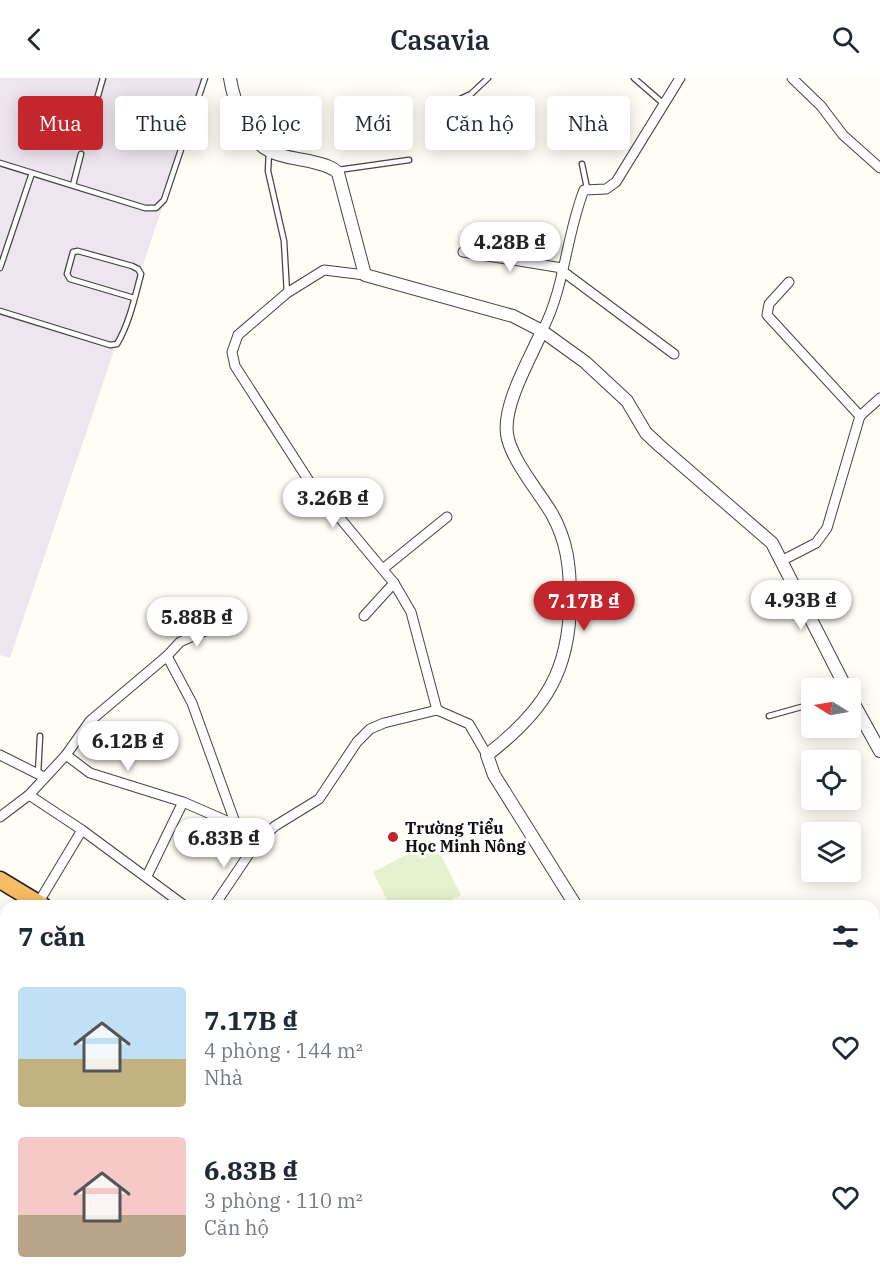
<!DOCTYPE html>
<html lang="vi">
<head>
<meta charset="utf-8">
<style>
  body { margin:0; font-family:"IBM Plex Serif",serif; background:#f2f2f3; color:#1f2937; height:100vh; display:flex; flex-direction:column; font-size:22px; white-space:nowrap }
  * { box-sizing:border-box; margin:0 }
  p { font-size:20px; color:#747a83 }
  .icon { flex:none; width:33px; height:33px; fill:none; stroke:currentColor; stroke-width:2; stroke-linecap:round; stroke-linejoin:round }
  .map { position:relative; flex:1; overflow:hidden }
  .side { position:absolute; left:0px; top:822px; width:880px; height:386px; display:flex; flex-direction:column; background:#fff; border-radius:18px 18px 0 0; box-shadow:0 3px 15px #0003 }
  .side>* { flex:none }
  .guide { position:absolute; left:18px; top:18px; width:844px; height:54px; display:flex; gap:12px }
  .needle { width:39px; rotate:281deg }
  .buttons { position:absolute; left:801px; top:600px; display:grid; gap:12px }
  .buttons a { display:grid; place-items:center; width:60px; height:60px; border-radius:6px; background:#fff; box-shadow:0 3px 15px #0003; font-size:30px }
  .price { position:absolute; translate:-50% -51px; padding:0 14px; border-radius:21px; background:#fff; color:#222; font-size:20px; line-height:39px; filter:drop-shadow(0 2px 3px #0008) }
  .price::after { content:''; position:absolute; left:50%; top:36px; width:18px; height:14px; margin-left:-9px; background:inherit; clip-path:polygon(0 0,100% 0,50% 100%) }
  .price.active { background:#c4262e; color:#fff }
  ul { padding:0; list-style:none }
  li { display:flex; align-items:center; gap:18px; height:150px; padding:0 18px }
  li span { display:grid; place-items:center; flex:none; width:168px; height:120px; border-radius:6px; color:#555 }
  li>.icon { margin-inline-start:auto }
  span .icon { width:72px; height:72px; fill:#fffc; stroke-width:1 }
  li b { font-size:26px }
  h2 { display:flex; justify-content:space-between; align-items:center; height:72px; padding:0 18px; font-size:26px }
  .pill { padding:0 21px; border-radius:6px; background:#fff; box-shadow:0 3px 15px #0003; font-size:21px; line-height:54px }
  .pill.active { background:#c4262e; color:#fff }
  header { display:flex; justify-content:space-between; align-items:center; height:78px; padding:0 18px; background:#fff; font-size:27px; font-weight:600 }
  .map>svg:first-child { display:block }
  .industrial { fill:#eee6ef }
  .pitch { fill:#e6f2cf }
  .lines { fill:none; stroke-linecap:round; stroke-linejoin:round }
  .service-casing { stroke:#444; stroke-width:7 }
  .minor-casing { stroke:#444; stroke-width:11 }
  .tertiary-casing { stroke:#444; stroke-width:14 }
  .trunk-casing { stroke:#222; stroke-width:19 }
  .service { stroke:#fff; stroke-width:4.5 }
  .minor { stroke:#fff; stroke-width:9 }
  .tertiary { stroke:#fff; stroke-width:12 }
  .trunk { stroke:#f7bc64; stroke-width:16 }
  .poi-dot { fill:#c4262e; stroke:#fff; stroke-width:2 }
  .labels { text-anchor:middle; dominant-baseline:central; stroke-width:6; stroke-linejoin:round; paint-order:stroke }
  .poi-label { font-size:16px; font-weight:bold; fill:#111; stroke:#fff; text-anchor:start }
</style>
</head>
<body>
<header><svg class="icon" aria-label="back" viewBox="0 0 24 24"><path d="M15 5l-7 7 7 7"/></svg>Casavia<svg class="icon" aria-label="search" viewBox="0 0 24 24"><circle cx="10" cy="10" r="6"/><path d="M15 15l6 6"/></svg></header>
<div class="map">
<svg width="880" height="1207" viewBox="0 0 880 1207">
  <rect width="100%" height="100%" fill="#fffdf5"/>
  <path class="industrial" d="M0,0H206L10,580L0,577Z"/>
  <path class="pitch" d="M434,763L461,817L439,828H390L373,794Z"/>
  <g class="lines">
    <defs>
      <g id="service">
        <path d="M634,0L665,27"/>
        <path d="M445,28L471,16L488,0"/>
        <path d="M87,56L103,0"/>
        <path d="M269,73L268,93L284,163L287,215"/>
        <path d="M0,85L145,130H156L164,122L205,0"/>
        <path d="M582,86L587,110"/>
        <path d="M338,92L409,82"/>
        <path d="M73,107L81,76"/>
        <path d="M0,190L32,95"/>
        <path d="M0,233L110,267L117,266C129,246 135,219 141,196L138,191L132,188L78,173L73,174L67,196L70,201L134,220"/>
        <path d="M769,638L812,626"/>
        <path d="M38,696L40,658"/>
        <path d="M129,1202L138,1207"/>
        <path d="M155,1207L158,1202"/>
      </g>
      <g id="minor">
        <path d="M792,0L821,28L843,57L880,90"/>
        <path d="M463,174L562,190"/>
        <path d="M561,192L674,276"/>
        <path d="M365,197L324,192L287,215L238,257L232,274L235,288L309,403L394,505L411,534L437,632"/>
        <path d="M789,204L769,226L767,237L860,338"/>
        <path d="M542,253C565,210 566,157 584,112L606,111L616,104L680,0"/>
        <path d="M781,483L816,465L827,450L860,338L880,320"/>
        <path d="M384,490L447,439"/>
        <path d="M364,538L394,505"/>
        <path d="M167,578L180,564L216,548"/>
        <path d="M0,677L44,699"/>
        <path d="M66,677L90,695L183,724L236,747"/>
        <path d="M29,717L82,752L185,828"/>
        <path d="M0,739L29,717L66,677L90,643L167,578L192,625L236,747L255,767"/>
        <path d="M147,798L183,724"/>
        <path d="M37,827L82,752"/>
        <path d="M214,828L255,767L275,748L319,721L357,664L370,651L384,645L437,632L469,646L487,677"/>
        <path d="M0,880L6,872"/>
        <path d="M0,987L6,982"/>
        <path d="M189,1207L192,1202"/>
        <path d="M267,1207L270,1202"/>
        <path d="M403,1207L407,1202"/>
      </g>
      <g id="tertiary">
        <path d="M230,0C233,21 248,62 268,72C279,79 296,80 309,83C319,86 331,87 338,95L365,197L513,238L542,253L585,284L627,323L646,355L660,368L772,465L846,610"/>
        <path d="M542,253C530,281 503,326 507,356C510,380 539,414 552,436C567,463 570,488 570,519C571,593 544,633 487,677L494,697L576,828"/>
        <path d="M850,619L880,673"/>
        <path d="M454,1202L461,1207"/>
      </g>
      <g id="trunk">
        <path d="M0,802L43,828"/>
        <path d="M874,849L880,848"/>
      </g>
    </defs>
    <use href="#service" class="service-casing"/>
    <use href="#minor" class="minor-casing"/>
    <use href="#tertiary" class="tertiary-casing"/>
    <use href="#trunk" class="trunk-casing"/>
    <use href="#service" class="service"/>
    <use href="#minor" class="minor"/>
    <use href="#tertiary" class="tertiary"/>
    <use href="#trunk" class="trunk"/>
  </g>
  <circle class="poi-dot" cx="393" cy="759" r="6"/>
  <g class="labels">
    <g class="poi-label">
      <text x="405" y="750">Trường Tiểu<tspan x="405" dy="18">Học Minh Nông</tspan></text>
    </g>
  </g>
</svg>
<div class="buttons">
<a><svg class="needle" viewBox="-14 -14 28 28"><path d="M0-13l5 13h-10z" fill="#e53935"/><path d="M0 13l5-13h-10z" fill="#747a83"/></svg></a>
<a><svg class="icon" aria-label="locate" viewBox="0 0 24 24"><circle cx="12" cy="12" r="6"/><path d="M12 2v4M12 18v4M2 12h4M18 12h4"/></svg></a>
<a><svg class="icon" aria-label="layers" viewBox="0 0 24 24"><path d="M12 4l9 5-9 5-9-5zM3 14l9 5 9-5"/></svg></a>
</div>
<b class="price" style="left:510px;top:195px">4.28B ₫</b>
<b class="price" style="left:333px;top:451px">3.26B ₫</b>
<b class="price" style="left:801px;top:553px">4.93B ₫</b>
<b class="price active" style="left:584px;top:554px">7.17B ₫</b>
<b class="price" style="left:197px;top:570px">5.88B ₫</b>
<b class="price" style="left:128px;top:694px">6.12B ₫</b>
<b class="price" style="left:224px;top:791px">6.83B ₫</b>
<div class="guide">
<a class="pill active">Mua</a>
<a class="pill">Thuê</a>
<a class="pill">Bộ lọc</a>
<a class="pill">Mới</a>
<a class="pill">Căn hộ</a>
<a class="pill">Nhà</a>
</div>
<section class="side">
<h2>7 căn<svg class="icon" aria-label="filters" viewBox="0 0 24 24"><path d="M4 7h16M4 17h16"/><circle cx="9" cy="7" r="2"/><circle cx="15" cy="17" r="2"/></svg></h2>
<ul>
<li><span style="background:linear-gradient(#bfe0f5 60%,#c2b280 0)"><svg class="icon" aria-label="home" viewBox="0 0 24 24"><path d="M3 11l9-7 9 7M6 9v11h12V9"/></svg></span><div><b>7.17B ₫</b><p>4 phòng · 144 m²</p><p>Nhà</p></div><svg class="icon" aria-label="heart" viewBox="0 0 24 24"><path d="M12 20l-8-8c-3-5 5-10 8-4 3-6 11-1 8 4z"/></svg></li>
<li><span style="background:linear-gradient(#f6c9c9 65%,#b9a48a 0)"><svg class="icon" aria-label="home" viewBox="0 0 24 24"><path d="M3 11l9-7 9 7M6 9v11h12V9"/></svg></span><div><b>6.83B ₫</b><p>3 phòng · 110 m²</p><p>Căn hộ</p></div><svg class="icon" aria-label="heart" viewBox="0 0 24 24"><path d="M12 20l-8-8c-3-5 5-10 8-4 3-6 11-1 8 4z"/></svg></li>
</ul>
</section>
</div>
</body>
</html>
